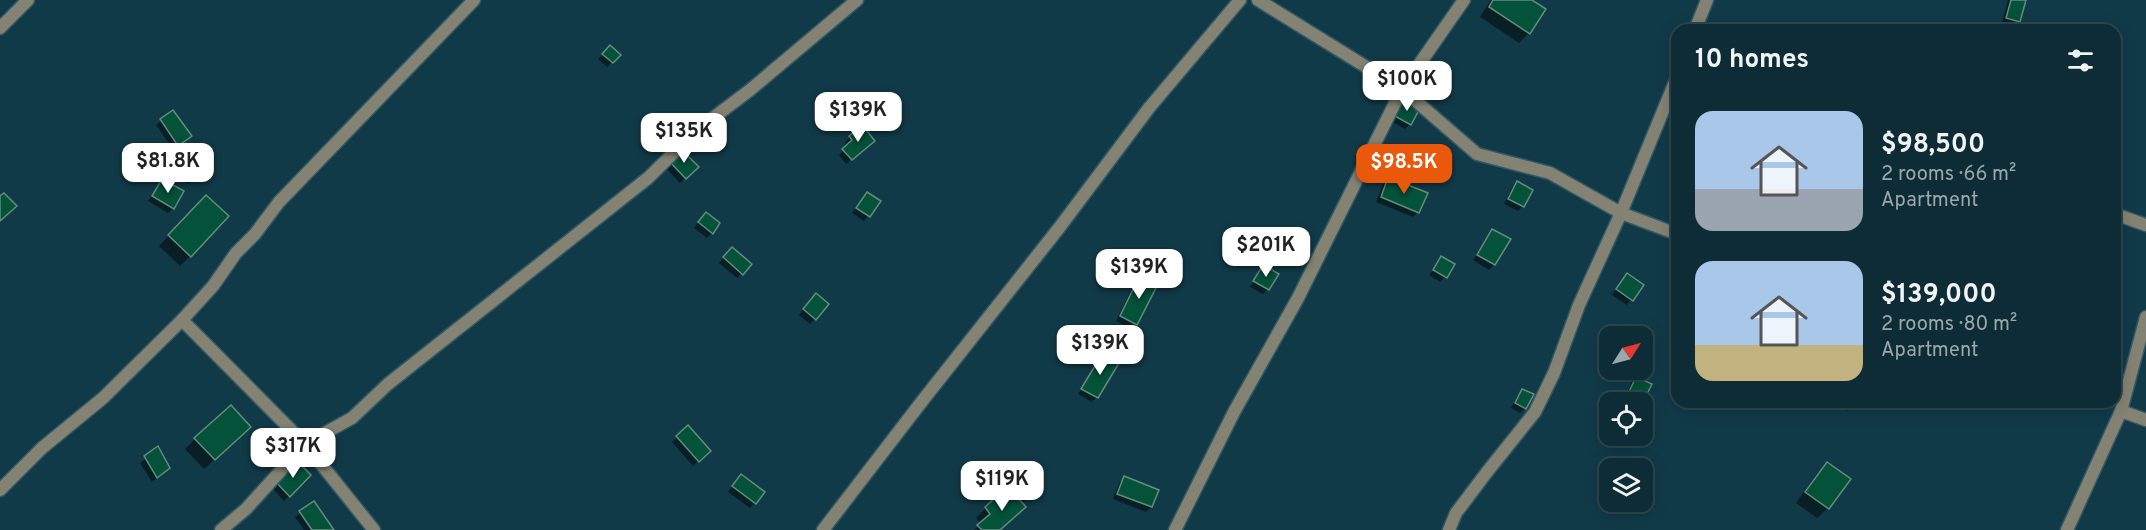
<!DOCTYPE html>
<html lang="en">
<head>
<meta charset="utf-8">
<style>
  body { margin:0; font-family:Overpass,sans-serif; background:#1b3842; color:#f1f3f6; height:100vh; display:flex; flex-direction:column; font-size:22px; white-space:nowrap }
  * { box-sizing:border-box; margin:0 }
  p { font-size:20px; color:#9aa7ad }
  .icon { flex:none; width:33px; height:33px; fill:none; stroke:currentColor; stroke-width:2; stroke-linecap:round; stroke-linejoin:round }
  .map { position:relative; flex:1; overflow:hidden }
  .panel { position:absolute; left:1671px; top:24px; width:450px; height:384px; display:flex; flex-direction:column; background:#0d2c36; border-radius:18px; box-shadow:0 3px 15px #0003,0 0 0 2px #2d4851 }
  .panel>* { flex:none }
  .needle { width:39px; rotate:54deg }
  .controls { position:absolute; left:1599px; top:326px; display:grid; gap:12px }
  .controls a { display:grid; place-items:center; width:54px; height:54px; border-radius:12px; background:#0d2c36; box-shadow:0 3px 15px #0003,0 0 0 2px #2d4851; font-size:30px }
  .price { position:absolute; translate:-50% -51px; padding:0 14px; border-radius:12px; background:#fff; color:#222; font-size:20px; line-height:39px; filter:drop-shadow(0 2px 3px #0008) }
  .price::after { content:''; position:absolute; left:50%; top:36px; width:18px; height:14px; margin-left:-9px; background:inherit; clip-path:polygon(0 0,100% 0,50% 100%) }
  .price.active { background:#ea580c; color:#fff }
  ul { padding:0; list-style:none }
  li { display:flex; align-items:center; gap:18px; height:150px; padding:0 24px }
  li span { display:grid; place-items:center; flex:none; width:168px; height:120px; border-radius:18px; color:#555 }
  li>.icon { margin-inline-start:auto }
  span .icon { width:72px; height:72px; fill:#fffc; stroke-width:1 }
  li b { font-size:26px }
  h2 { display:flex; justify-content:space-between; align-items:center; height:72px; padding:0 24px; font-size:26px }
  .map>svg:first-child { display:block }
  .shadow { fill:#0007 }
  .building { fill:#04523a; stroke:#658c7b; stroke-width:1.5 }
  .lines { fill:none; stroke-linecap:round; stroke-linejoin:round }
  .minor-casing { stroke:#335865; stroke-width:15 }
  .minor { stroke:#848373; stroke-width:12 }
</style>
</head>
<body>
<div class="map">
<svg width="2146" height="530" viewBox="0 0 2146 530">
  <rect width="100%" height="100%" fill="#113a48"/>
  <g class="shadow">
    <path d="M1491,0H1529V33L1519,43L1480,17Z"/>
    <path d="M2008,0H2024L2019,21L2014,26L2002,23Z"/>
    <path d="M610,47L619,55L607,67L598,59Z"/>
    <path d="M1398,105L1410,124L1405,129L1389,120Z"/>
    <path d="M173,112L185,141L173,149L156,125Z"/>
    <path d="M850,137L868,145L846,164L839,155L848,146L845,142Z"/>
    <path d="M185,147L199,174L188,184L168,162Z"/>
    <path d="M681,151L697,167L680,183L665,167Z"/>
    <path d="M1388,179L1418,212L1413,217L1376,202L1383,184Z"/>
    <path d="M162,181L173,208L168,213L148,201Z"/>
    <path d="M1517,183L1523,206L1518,211L1504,204L1512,188Z"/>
    <path d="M862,199L879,202L864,221L852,213Z"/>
    <path d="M196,207L190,256L180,266L159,246Z"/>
    <path d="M701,219L712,233L707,238L694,228Z"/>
    <path d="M1493,230L1494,265L1489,270L1473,260Z"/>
    <path d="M732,249L750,265L737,278L719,263Z"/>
    <path d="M1442,258L1445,277L1440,282L1429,275Z"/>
    <path d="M1263,267L1268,289L1263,294L1250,287Z"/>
    <path d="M1140,277L1136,324L1131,329L1116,321L1135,282Z"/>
    <path d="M1623,279L1642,285L1627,305L1612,295Z"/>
    <path d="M811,300L815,319L810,324L799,315Z"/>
    <path d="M1102,356L1097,397L1092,402L1078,394Z"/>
    <path d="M1636,378L1642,402H1623L1631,383Z"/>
    <path d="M1523,391L1525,408L1520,413L1511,408L1518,396Z"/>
    <path d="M1832,402H1854L1847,411Z"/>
    <path d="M688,427L709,451L693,466L672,442Z"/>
    <path d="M239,437L204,469L185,449L195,439Z"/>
    <path d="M157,449L169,468L152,482L140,463Z"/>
    <path d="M297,463L309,475L284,501L272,488Z"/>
    <path d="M1827,464L1849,479L1828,508L1817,518L1796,503L1817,474Z"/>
    <path d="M1028,473L1040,484L999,530H974L981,524L976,518L986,508L1006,501L1013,494L1010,491Z"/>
    <path d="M1125,478L1151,507L1146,512L1113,499L1119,483Z"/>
    <path d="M736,481L763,493L750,508L728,492Z"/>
    <path d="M314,503L333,530H304L295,517Z"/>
  </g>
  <g class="building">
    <path d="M1493,0H1532L1546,9L1530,34L1489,7Z"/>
    <path d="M2011,0H2026L2020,22L2006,18Z"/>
    <path d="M610,45L621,55L613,63L602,54Z"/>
    <path d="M1403,98L1420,108L1411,125L1393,115Z"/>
    <path d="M173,110L192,136L178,146L160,119Z"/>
    <path d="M862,125L875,141L852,160L842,149L852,140L849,136Z"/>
    <path d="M185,145L206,169L194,180L172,156Z"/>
    <path d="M681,149L699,167L686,179L669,161Z"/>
    <path d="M1388,177L1428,193L1419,213L1381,197Z"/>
    <path d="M162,179L184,191L174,209L152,196Z"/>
    <path d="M1517,181L1533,190L1524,207L1508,199Z"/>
    <path d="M867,192L881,201L870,217L856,208Z"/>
    <path d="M4,193L17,206L0,221V196Z"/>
    <path d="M206,195L229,216L191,257L168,235Z"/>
    <path d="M706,212L720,223L713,234L698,222Z"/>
    <path d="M1492,229L1511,239L1495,265L1477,255Z"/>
    <path d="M732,247L752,264L743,275L723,257Z"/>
    <path d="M1441,256L1455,264L1447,278L1433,270Z"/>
    <path d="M1263,265L1279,274L1269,290L1253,281Z"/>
    <path d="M1627,273L1644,285L1633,301L1616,289Z"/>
    <path d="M1140,275L1158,284L1137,325L1120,316Z"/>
    <path d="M816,293L829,304L816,320L803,309Z"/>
    <path d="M1102,354L1119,363L1098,398L1081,389Z"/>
    <path d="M1636,377L1652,384L1642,404V402H1624Z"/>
    <path d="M1522,389L1534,394L1526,409L1515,403Z"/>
    <path d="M231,405L251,427L215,460L194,438Z"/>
    <path d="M688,425L711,451L699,462L676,436Z"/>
    <path d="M158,446L170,468L157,478L144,456Z"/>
    <path d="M297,461L311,475L290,497L276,482Z"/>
    <path d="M1827,462L1851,479L1829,509L1805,492Z"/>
    <path d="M1028,471L1042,484L1027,499L1014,485Z"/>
    <path d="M741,474L765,492L756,504L732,486Z"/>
    <path d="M1124,476L1159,490L1152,507L1117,494Z"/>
    <path d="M1013,492L1026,507L1000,530H982L977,525L990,514L985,507L1000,493L1006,499Z"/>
    <path d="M314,501L334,530H312L299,511Z"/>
  </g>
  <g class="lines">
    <defs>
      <g id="minor">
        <path d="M1258,0L1402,89L1477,154L1550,173L1621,213L1677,234"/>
        <path d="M0,28L28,0"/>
        <path d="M1695,30L1707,0"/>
        <path d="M2115,214L2146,225"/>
        <path d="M182,320L305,444L374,530"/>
        <path d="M2121,411L2146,420"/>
        <path d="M0,490L42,448L103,398L182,320L213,286L236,253L255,234L279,202L474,0"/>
        <path d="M221,530L246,509L305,444L352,418L388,384L648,178L697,130L750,90L857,0"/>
        <path d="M823,530L923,400L1059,228L1149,108L1240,0"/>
        <path d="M1175,530L1234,412L1298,298L1402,89L1464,0"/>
        <path d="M1449,530L1456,513L1487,472L1535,412L1554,373L1579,305L1621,213L1677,77"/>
        <path d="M2067,530L2121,411L2146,317"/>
      </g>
    </defs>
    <use href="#minor" class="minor-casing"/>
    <use href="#minor" class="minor"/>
  </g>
</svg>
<div class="controls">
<a><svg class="needle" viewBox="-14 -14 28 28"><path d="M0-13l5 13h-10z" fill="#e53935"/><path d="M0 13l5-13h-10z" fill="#9aa7ad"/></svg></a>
<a><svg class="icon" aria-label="locate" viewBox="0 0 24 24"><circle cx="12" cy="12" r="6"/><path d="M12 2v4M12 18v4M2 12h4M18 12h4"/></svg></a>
<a><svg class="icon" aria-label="layers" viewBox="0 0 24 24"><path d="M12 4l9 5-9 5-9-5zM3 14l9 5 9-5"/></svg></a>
</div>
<b class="price" style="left:1407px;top:112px">$100K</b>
<b class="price" style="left:858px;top:143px">$139K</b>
<b class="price" style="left:684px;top:164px">$135K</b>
<b class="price" style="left:168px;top:194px">$81.8K</b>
<b class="price active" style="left:1404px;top:195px">$98.5K</b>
<b class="price" style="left:1266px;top:278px">$201K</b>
<b class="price" style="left:1139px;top:300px">$139K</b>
<b class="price" style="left:1100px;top:376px">$139K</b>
<b class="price" style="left:293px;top:479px">$317K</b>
<b class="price" style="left:1002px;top:512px">$119K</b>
<section class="panel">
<h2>10 homes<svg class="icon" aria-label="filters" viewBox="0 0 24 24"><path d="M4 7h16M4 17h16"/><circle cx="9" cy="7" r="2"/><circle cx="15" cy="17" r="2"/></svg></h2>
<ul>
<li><span style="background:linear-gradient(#a9c7e8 65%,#9aa5b1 0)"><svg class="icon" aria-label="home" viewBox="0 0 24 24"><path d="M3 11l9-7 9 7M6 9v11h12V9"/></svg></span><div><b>$98,500</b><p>2 rooms · 66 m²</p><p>Apartment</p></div></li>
<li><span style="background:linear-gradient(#a9c7e8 70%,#c2b280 0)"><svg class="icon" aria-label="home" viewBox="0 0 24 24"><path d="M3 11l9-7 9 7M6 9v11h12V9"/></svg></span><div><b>$139,000</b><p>2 rooms · 80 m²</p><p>Apartment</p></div></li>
</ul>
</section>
</div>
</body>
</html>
